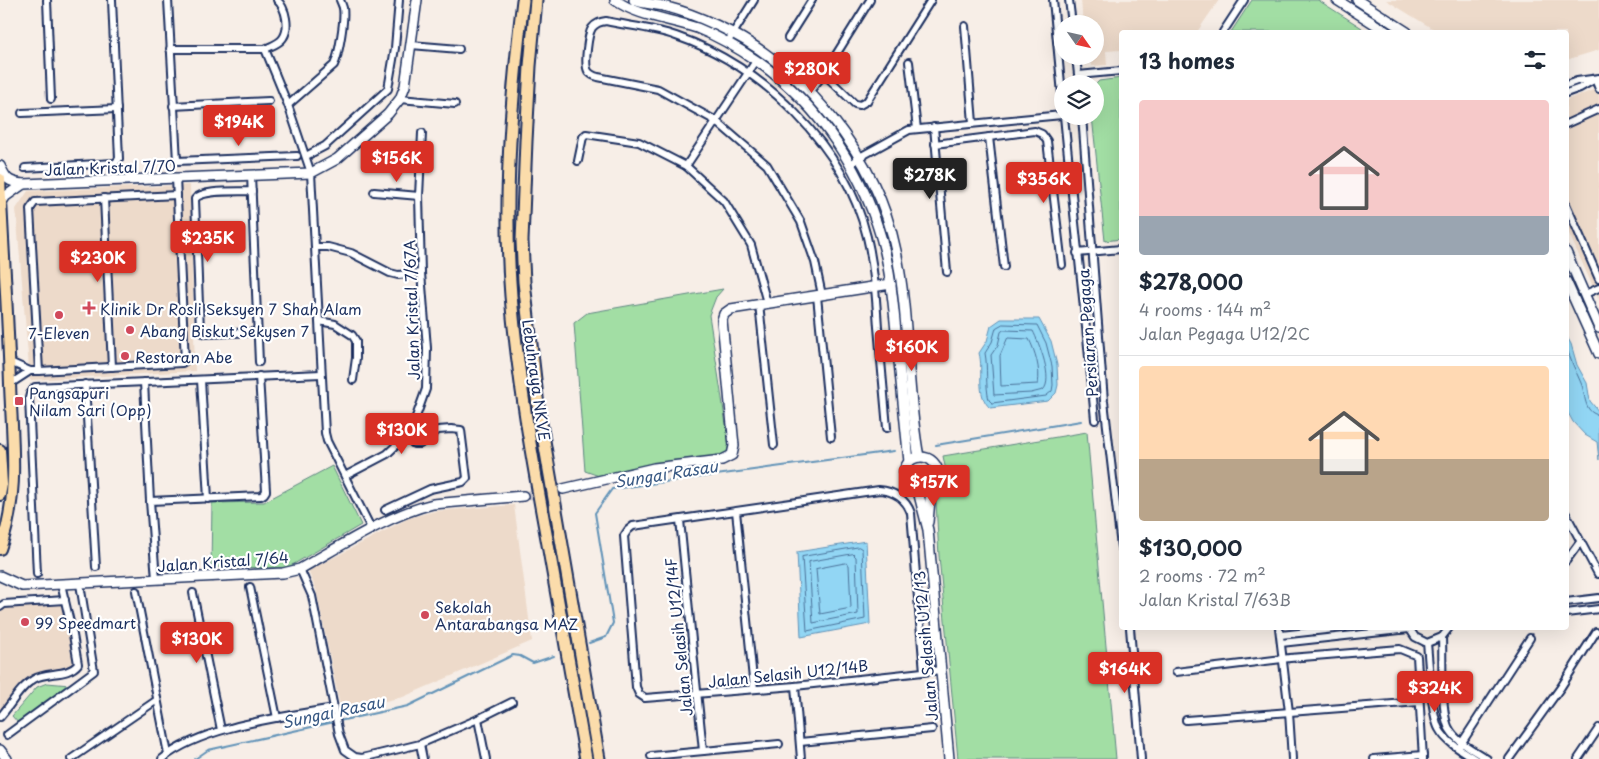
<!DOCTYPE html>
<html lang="en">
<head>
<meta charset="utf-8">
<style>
  body { margin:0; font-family:"Playpen Sans",sans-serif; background:#f2f2f3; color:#1f2937; height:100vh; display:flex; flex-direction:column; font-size:19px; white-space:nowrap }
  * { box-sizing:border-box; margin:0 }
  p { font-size:16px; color:#747a83 }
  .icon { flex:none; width:28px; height:28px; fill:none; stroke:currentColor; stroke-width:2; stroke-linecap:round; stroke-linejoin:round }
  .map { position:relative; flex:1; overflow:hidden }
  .drawer { position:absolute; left:1119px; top:30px; width:450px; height:600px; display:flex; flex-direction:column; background:#fff; border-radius:5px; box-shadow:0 5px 20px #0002 }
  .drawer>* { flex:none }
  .needle { width:32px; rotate:124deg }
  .tools { position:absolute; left:1054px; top:15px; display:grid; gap:10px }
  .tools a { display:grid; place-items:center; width:50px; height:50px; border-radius:50%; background:#fff; box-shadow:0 5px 20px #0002; font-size:25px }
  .price { position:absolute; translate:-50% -42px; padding:0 11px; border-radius:5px; background:#d93025; color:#fff; font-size:16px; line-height:32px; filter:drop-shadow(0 1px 2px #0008) }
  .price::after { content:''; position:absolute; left:50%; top:30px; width:15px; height:11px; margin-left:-8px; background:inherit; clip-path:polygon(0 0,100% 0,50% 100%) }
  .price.current { background:#222; color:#fff }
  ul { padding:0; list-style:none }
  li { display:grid; align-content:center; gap:10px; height:265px; padding:0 20px }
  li+li { border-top:1px solid #e0e1e3 }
  li span { display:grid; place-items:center; height:155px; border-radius:5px; color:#555 }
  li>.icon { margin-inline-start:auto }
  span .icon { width:90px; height:90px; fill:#fffc; stroke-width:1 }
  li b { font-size:21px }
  h2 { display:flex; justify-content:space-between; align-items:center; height:60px; padding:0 20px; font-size:21px }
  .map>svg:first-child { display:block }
  .built { fill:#eddaca }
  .green { fill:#a2dea4; stroke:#5e8681 }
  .water { fill:#92d6f4; stroke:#6293b8 }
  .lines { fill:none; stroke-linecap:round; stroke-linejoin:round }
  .shore { stroke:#4b729a; stroke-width:1 }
  .stream { stroke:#6293b8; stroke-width:2 }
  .secondary-tunnel { stroke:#cbc8cc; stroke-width:9; stroke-dasharray:9 4.5; stroke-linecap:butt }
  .street-casing { stroke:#1b2f5e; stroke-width:10 }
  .secondary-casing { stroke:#1b2f5e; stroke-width:12 }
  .primary-casing { stroke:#1b2f5e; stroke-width:14 }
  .highway-casing { stroke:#1b2f5e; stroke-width:15 }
  .street { stroke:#fff; stroke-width:6 }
  .secondary { stroke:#fff; stroke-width:9 }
  .primary { stroke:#fbdcab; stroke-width:10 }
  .highway { stroke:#fbdcab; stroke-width:11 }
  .poi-dot { fill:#d1495b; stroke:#fff; stroke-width:2 }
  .labels { text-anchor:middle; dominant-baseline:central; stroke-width:4.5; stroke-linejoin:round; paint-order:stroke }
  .street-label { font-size:15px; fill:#1b2f5e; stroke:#fff }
  .poi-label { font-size:15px; fill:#1b2f5e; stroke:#fff; text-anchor:start }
  .water-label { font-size:16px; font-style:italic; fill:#395984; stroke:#fff }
</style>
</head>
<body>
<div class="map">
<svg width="1599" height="759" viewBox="0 0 1599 759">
  <rect width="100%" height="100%" fill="#f7eee7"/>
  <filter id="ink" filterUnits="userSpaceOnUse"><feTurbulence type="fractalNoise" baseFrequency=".02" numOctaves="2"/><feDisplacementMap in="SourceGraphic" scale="10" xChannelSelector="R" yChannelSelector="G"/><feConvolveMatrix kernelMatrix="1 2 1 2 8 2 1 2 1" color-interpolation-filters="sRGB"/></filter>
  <g filter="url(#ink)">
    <g class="built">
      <path d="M1081,0H1219L1197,32H1121V50L1106,51L1107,65L1092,66L1091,56H1095V24H1083Z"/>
      <path d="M1386,0H1599V50L1566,60V32H1438Z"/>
      <path d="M1599,88V300L1566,227V100Z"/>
      <path d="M190,185L195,371L30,380L16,209L28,191Z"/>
      <path d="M514,505L532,641L403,697L341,711L316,589L308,571L409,518L435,511Z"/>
      <path d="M64,603L75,663L70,668L35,675L28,681L2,711L0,708V609L4,607Z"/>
    </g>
    <g class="green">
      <path d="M1252,0H1318L1362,28L1359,32H1231Z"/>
      <path d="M1121,78V239L1105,241L1092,116H1095V85L1099,81Z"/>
      <path d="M723,289L716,297L709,315L729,444L727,452L721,456L651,464L599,476L585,471L574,323L587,313Z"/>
      <path d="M1087,432L1116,759H958L939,556L936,502L949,486L943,456Z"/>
      <path d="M332,466L361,525L287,568L211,567L212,503L264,502Z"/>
      <path d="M47,683L70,685L19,724L12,716L37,687Z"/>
    </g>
    <g class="water">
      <path d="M1001,319H1039L1051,341L1057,365L1058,385L1056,393L1048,401L990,408C975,394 984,371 979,353L987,341L991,326Z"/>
      <path d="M1566,335L1571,344L1577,365L1587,383L1590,401L1599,412V460L1597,442L1585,435L1573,422L1566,409Z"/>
      <path d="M866,541L870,624L801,637L797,552Z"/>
    </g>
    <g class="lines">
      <g class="shore">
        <path d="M1003,324L1037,325L1046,343L1052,366L1053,385L1052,391L1046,396L992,403L989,400C985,384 988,369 985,353L992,342L996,328Z"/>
        <path d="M1004,330L1033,331C1039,343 1054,380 1043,390L1031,393L994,395L991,355L998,345L1001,332Z"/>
        <path d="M1008,338L1029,339C1035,351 1041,370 1038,384L1001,386L1000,356Z"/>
        <path d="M1566,346C1571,362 1575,369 1581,383C1586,394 1583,413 1599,415"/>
        <path d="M859,547L862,549L865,619L807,631L802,557Z"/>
        <path d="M853,554L856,557L858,614L813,623L809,562Z"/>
        <path d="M846,563L849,565L851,608L820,614L816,569Z"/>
      </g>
      <g class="stream">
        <path d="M936,445L1081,421"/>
        <path d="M589,643L606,637L613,623L595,513L612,489L894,451"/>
        <path d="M339,721L408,706L513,655L520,656L533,663L554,656"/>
        <path d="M195,759L208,750L334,722"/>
      </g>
      <path class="secondary-tunnel" d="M523,496L558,490"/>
      <defs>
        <g id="street">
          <path d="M47,0L51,99"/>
          <path d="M168,0L177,161L297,156"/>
          <path d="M1053,0L1062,94"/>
          <path d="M1069,0L1072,24"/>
          <path d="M965,26L973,123"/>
          <path d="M1223,32L1244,0"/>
          <path d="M788,38L812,0"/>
          <path d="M727,43L754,0"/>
          <path d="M411,45L459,49"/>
          <path d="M170,49H265C271,46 279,44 283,38C290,28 286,8 277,0"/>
          <path d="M265,49L288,105L311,173L325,433L327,441L372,530"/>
          <path d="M1076,56L1079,84"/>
          <path d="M909,62L917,129"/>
          <path d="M824,74L855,104L860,105L867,101L931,0"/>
          <path d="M1078,75L1121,71"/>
          <path d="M1595,79L1599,89"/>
          <path d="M1566,85L1577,81L1599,78"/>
          <path d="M809,92L824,74L870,0"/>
          <path d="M1566,93L1580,88L1592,81"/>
          <path d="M400,99L455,104"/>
          <path d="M288,105L334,65C339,55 345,18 343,8C343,7 340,0 340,0"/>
          <path d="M173,106L269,101"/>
          <path d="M22,113L117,109"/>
          <path d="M1064,116C1074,218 1086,319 1095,420"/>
          <path d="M1082,116L1104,401L1121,547"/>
          <path d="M1566,124L1599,109"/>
          <path d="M934,127L947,272"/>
          <path d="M989,137L1004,267"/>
          <path d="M935,144L1035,131L1042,134L1047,141L1062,265"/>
          <path d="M306,156L325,146L388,89L395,48L399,0"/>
          <path d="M578,161L583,137L586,134L639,142L686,166L724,201L751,245L767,303"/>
          <path d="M851,164L860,157L909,130L1062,115"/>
          <path d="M686,166L756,61"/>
          <path d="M25,168L115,163L119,159L112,0"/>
          <path d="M251,175L259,362"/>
          <path d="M252,191C239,192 202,189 195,199L200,331L205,334L258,332"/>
          <path d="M374,192L419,196"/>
          <path d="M104,198L112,367"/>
          <path d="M1566,204L1599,279"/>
          <path d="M316,247H328L351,253L390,273L398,275L421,273"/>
          <path d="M1077,253L1121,249"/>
          <path d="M1585,294L1599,288"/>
          <path d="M822,295L815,262L801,222L767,165L716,121L658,89L598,77C594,76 590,74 588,71C584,64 588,34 592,28C596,23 600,22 606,21C629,26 654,28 676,36C763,66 845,146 867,237C874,266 876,297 878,327C881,361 884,395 887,428"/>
          <path d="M817,296L831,437"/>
          <path d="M759,304L774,445"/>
          <path d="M319,321L335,324L352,335L356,341V358L353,380"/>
          <path d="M10,362L30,371H39L182,363L185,361L176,178"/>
          <path d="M39,371L30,209L35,202L177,195"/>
          <path d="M201,380L208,499"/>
          <path d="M144,382L150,501L156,579"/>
          <path d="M10,384L30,371"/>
          <path d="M85,384L96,567"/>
          <path d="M412,428L421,438L420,444"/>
          <path d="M345,476L387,454L405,437L412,428L426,389L427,348L421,273L419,196L422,133"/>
          <path d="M150,501L261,496L264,494L266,491L259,376"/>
          <path d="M385,510L430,489L463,482L467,478L461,430L451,429L438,430L420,444H414L405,437"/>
          <path d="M736,511L754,689"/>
          <path d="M1566,514L1598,574"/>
          <path d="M680,520L703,751"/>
          <path d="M1566,561L1580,542"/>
          <path d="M300,569L312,596L339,734L345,750L355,757L362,758L420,744L478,719L512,702"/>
          <path d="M37,574L29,398L30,394L35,387L321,374"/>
          <path d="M250,587L277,718"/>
          <path d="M136,591L168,754"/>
          <path d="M193,593L221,730"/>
          <path d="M1566,602L1599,598"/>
          <path d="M0,607L4,604L65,600"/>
          <path d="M1566,613L1599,609"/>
          <path d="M1130,628L1141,759"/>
          <path d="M1279,628L1289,712L1292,759"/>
          <path d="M1409,628L1415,637L1427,643L1442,637L1449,628"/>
          <path d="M1281,635L1343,628"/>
          <path d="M1442,637C1443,657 1440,716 1450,730C1458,743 1475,751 1487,759"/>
          <path d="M1281,643L1409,629"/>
          <path d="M1427,643C1429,662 1431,715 1439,729C1446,742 1462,751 1475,759"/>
          <path d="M924,672L911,513C906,499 894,491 879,490L633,526L628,530L624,536L636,687L639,694L645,698L795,686L941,670"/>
          <path d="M1176,672L1290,658L1400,649L1417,656L1423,759"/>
          <path d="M795,686L801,759"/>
          <path d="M0,717C11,705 20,687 34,679C47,671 68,677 78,664L73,635L61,584"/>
          <path d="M478,719L486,759"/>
          <path d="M1186,720L1419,702"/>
          <path d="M7,735L94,671L80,584"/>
          <path d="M800,742L932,729"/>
          <path d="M420,744L423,759"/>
          <path d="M1461,744L1530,638"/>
          <path d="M651,756L779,744"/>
          <path d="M71,759L157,700"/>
          <path d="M162,759C202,726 283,717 334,708"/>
          <path d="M1374,759L1423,755"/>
          <path d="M1509,759L1561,687L1596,632"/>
          <path d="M1578,759L1599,728"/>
        </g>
        <g id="secondary">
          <path d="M615,0C637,16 671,19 697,28C717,36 738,48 757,61C821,106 866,175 885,252C892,281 894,312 897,342C901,382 905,422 909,462"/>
          <path d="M634,0C644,4 656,4 667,7C683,11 701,18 716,25C804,65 877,157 896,251C910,319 906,389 919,457"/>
          <path d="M1337,0L1387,32"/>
          <path d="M1357,0L1407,32"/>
          <path d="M0,166C6,179 8,182 23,184L311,173L337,159L388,114L400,99L405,86L417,0"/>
          <path d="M1,203L6,196L23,184"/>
          <path d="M1566,252L1599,328"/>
          <path d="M1566,281L1599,354"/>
          <circle cx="921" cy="474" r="17"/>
          <path d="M563,489L654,468L722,460L732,455L734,446L722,320L724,314L731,309L891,284"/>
          <path d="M918,491L928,530L949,759"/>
          <path d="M928,522L931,488"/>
          <path d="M0,576L22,586L283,573L300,569C341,546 388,515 433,504L523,496"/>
          <path d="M0,750L7,759"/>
        </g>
        <g id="primary">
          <path d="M0,179C3,248 8,316 10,384C12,441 20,495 0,549"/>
          <path d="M0,450L2,484L0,495"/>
        </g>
        <g id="highway">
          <path d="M523,0C511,96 503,199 511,296C518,378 532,458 547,539C560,613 573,686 586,759"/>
          <path d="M536,0L530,66L526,141L522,241L524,282L538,406L599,759"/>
        </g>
      </defs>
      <use href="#street" class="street-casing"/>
      <use href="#secondary" class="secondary-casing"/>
      <use href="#primary" class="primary-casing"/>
      <use href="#highway" class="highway-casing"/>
      <use href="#street" class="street"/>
      <use href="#secondary" class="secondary"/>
      <use href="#primary" class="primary"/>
      <use href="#highway" class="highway"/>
    </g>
  </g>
  <g class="poi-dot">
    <path d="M86.5 300.5h5v5h5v5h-5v5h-5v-5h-5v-5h5z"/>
    <circle cx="59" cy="315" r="5"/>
    <circle cx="130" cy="330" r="5"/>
    <circle cx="125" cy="356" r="5"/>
    <rect x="14" y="396" width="10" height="10" rx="2.5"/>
    <circle cx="425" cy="615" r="5"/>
    <circle cx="25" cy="622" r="5"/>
  </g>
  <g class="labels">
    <g class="street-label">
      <text transform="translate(110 167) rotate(-2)">Jalan Kristal 7/70</text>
      <text transform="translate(411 310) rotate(-92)">Jalan Kristal 7/67A</text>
      <text transform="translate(1087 333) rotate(-94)">Persiaran Pegaga</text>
      <text transform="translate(537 380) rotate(82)">Lebuhraya NKVE</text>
      <text transform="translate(223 561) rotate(-4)">Jalan Kristal 7/64</text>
      <text transform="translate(678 637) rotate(-96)">Jalan Selasih U12/14F</text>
      <text transform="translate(925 646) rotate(-95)">Jalan Selasih U12/13</text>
      <text transform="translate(788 673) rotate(-6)">Jalan Selasih U12/14B</text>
    </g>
    <g class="poi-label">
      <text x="100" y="308">Klinik Dr Rosli Seksyen 7 Shah Alam</text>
      <text x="140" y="330">Abang Biskut Sekysen 7</text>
      <text x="59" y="332" text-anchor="middle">7-Eleven</text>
      <text x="135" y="356">Restoran Abe</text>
      <text x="29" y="392">Pangsapuri<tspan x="29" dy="17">Nilam Sari (Opp)</tspan></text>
      <text x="435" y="606">Sekolah<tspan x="435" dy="17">Antarabangsa MAZ</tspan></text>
      <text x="35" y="622">99 Speedmart</text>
    </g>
    <g class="water-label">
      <text transform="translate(666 473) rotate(-9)">Sungai Rasau</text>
      <text transform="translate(333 711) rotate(-12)">Sungai Rasau</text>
    </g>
  </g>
</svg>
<div class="tools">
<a><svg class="needle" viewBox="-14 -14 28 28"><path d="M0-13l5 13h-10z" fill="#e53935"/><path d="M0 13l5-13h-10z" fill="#747a83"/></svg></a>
<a><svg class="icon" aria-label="layers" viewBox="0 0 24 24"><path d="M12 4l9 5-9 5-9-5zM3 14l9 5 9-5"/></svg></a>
</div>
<b class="price" style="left:812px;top:94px">$280K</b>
<b class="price" style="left:239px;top:147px">$194K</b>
<b class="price" style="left:397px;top:183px">$156K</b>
<b class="price current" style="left:930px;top:200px">$278K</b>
<b class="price" style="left:1044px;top:204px">$356K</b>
<b class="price" style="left:208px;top:263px">$235K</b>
<b class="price" style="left:98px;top:283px">$230K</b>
<b class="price" style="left:912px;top:372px">$160K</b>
<b class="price" style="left:402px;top:455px">$130K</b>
<b class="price" style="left:934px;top:507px">$157K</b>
<b class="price" style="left:197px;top:664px">$130K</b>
<b class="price" style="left:1125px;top:694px">$164K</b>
<b class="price" style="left:1435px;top:713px">$324K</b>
<section class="drawer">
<h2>13 homes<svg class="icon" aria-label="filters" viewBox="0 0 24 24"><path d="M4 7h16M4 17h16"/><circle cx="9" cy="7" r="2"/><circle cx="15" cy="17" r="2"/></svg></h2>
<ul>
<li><span style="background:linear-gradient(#f6c9c9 75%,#9aa5b1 0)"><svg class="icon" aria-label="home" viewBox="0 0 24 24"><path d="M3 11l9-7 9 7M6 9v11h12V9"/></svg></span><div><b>$278,000</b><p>4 rooms · 144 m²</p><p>Jalan Pegaga U12/2C</p></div></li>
<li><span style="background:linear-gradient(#ffd9b3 60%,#b9a48a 0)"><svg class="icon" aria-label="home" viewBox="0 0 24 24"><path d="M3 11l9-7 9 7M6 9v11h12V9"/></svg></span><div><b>$130,000</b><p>2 rooms · 72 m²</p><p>Jalan Kristal 7/63B</p></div></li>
</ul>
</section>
</div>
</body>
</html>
